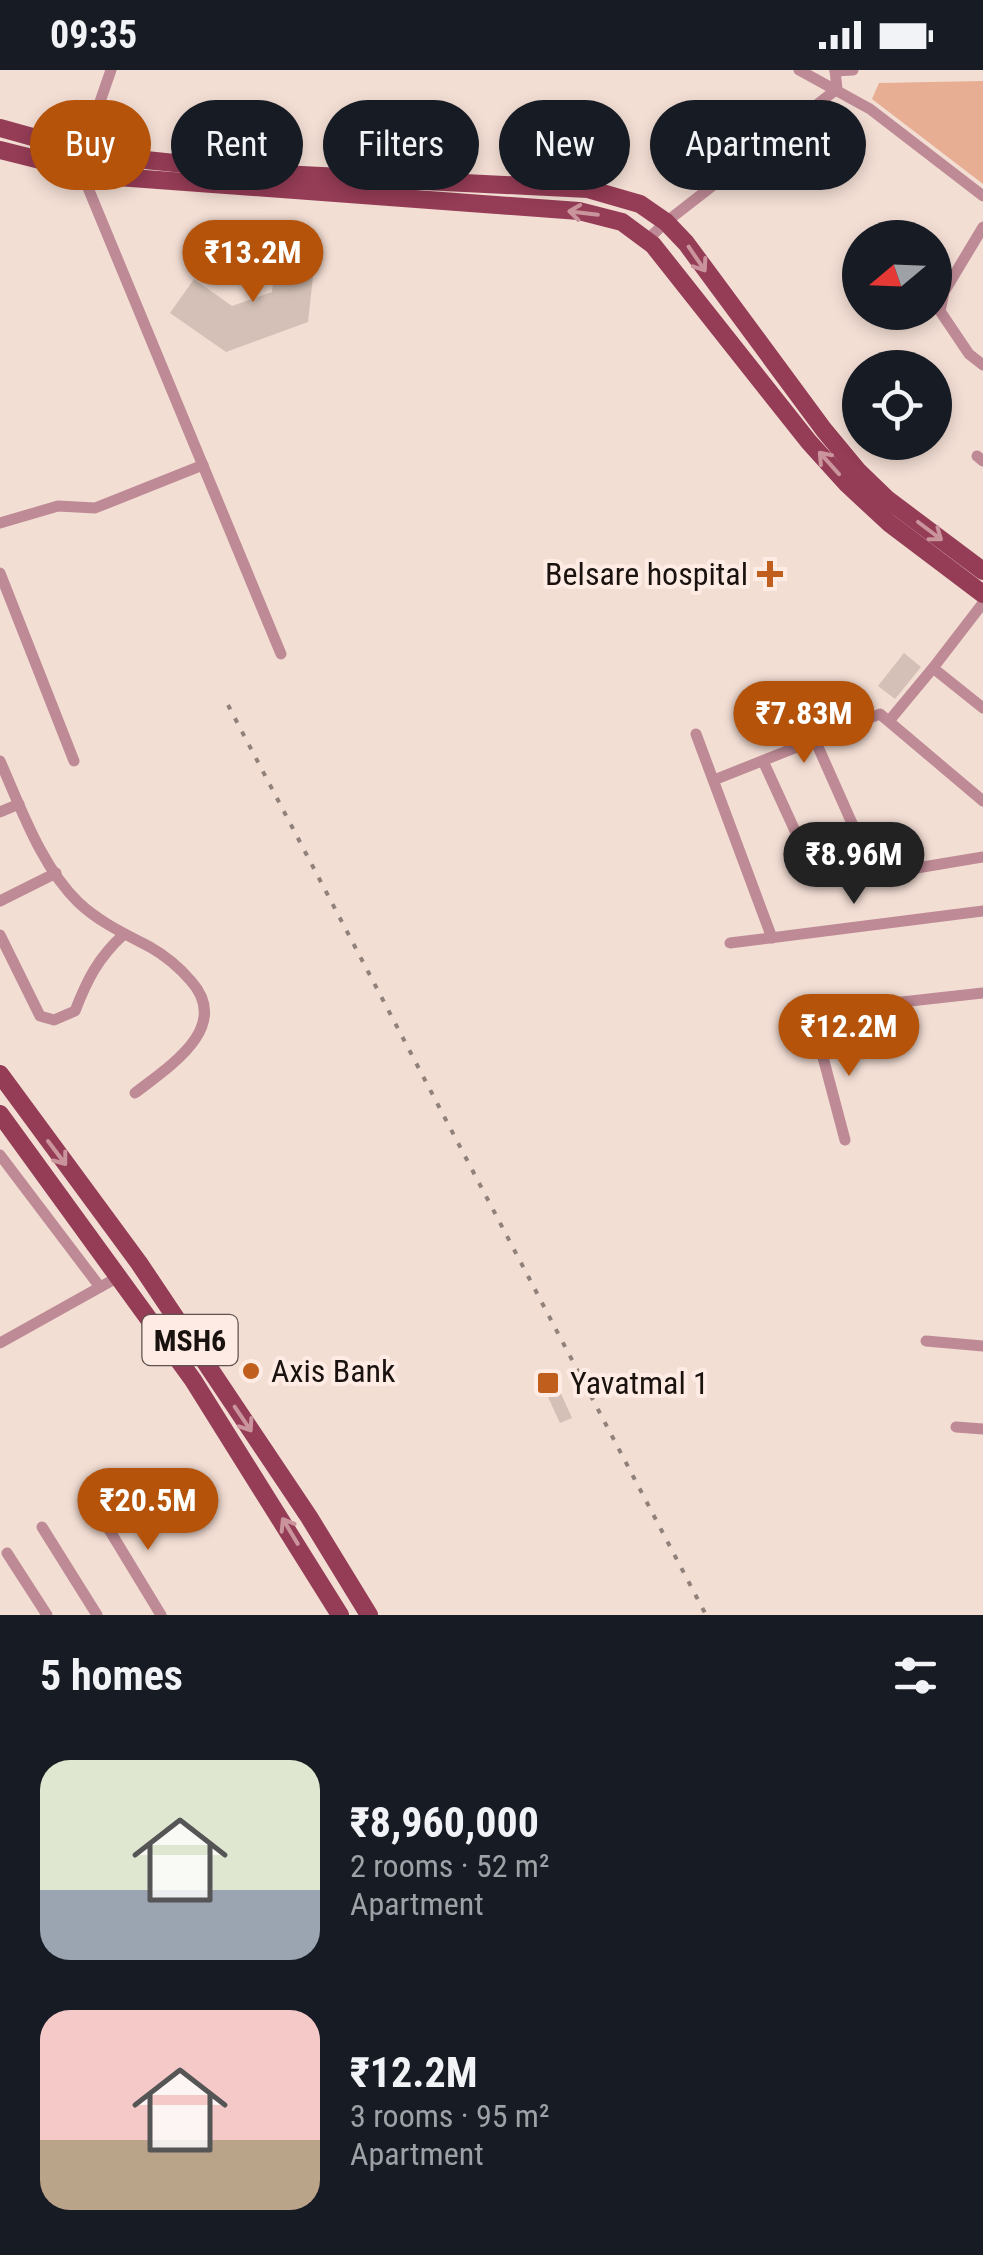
<!DOCTYPE html>
<html lang="en">
<head>
<meta charset="utf-8">
<style>
  body { margin:0; font-family:"Roboto Condensed",sans-serif; background:#242831; color:#f1f3f6; height:100vh; display:flex; flex-direction:column; font-size:38px; white-space:nowrap }
  * { box-sizing:border-box; margin:0 }
  p { font-size:32px; color:#9ea1a6 }
  .icon { flex:none; width:55px; height:55px; fill:none; stroke:currentColor; stroke-width:2; stroke-linecap:round; stroke-linejoin:round }
  .map { position:relative; height:1545px; overflow:hidden }
  .side { display:flex; flex-direction:column; background:#171b24; flex:1 }
  .side>* { flex:none }
  .banner { position:absolute; left:30px; top:30px; width:925px; height:90px; display:flex; gap:20px }
  .needle { width:65px; rotate:251deg }
  .controls { position:absolute; left:842px; top:150px; display:grid; gap:20px }
  .controls a { display:grid; place-items:center; width:110px; height:110px; border-radius:50%; background:#171b24; box-shadow:0 5px 15px #0003; font-size:50px }
  .price { position:absolute; translate:-50% -85px; padding:0 22px; border-radius:35px; background:#b45309; color:#fff; font-size:32px; line-height:65px; filter:drop-shadow(0 2px 5px #0008) }
  .price::after { content:''; position:absolute; left:50%; top:60px; width:30px; height:22px; margin-left:-15px; background:inherit; clip-path:polygon(0 0,100% 0,50% 100%) }
  .price.current { background:#222; color:#fff }
  ul { padding:0; list-style:none }
  li { display:flex; align-items:center; gap:30px; height:250px; padding:0 40px }
  li span { display:grid; place-items:center; flex:none; width:280px; height:200px; border-radius:30px; color:#555 }
  li>.icon { margin-inline-start:auto }
  span .icon { width:120px; height:120px; fill:#fffc; stroke-width:1 }
  li b { font-size:42px }
  h2 { display:flex; justify-content:space-between; align-items:center; height:120px; padding:0 40px; font-size:42px }
  .pill { padding:0 35px; border-radius:45px; background:#171b24; box-shadow:0 5px 15px #0003; font-size:35px; line-height:90px }
  .pill.current { background:#b45309; color:#fff }
  .status { display:flex; justify-content:space-between; align-items:center; height:70px; padding:0 50px; background:#171b24; direction:ltr }
  .status svg { height:28px; fill:currentColor }
  .map>svg:first-child { display:block }
  .green { fill:#e7ae94 }
  .building { fill:#d4c0b6 }
  .lines { fill:none; stroke-linecap:round; stroke-linejoin:round }
  .street { stroke:#be8a95; stroke-width:11 }
  .primary { stroke:#953c56; stroke-width:18 }
  .rail { stroke:#90827b; stroke-width:4; stroke-dasharray:5 10; stroke-linecap:butt }
  .oneway { stroke:#ca949d }
  .poi-dot { fill:#bf5e1d; stroke:#feece4; stroke-width:4 }
  .labels { text-anchor:middle; dominant-baseline:central; stroke-width:8; stroke-linejoin:round; paint-order:stroke }
  .shield { fill:#feece4; stroke:#5e534f; stroke-width:2.5 }
  .shield-label { font-size:30px; font-weight:bold; fill:#19120f }
  .poi-label { font-size:32px; fill:#19120f; stroke:#feece4; text-anchor:start }
</style>
</head>
<body>
<div class="status"><b>09:35</b><svg viewBox="0 0 49 12"><path d="M0 12V9h3v3zM5 12V6h3v6zM10 12V3h3v9zM15 12V0h3v12zM26 1h20v11H26zM47 4h2v5h-2z"/></svg></div>
<div class="map">
<svg width="983" height="1545" viewBox="0 0 983 1545">
  <rect width="100%" height="100%" fill="#f3ded4"/>
  <path class="green" d="M983,11V114L872,29L879,13Z"/>
  <g class="building">
    <path d="M277,175L316,179L308,252L226,282L170,243L194,209L232,236L272,222Z"/>
    <path d="M904,583L921,597L895,629L878,616Z"/>
    <path d="M553,1306L572,1348L560,1353L541,1312Z"/>
  </g>
  <g class="lines">
    <g class="street">
      <path d="M111,0L83,81L81,101L281,584"/>
      <path d="M799,0L870,39L983,126"/>
      <path d="M835,1L853,0"/>
      <path d="M983,157L944,222L940,241L969,284L983,295"/>
      <path d="M647,170L666,152L837,19L835,0"/>
      <path d="M977,386L983,391"/>
      <path d="M0,453L58,436L95,438L203,395"/>
      <path d="M0,503L74,691"/>
      <path d="M983,533L933,598L983,638"/>
      <path d="M889,651L933,598"/>
      <path d="M696,664L772,868"/>
      <path d="M815,670L875,805L983,787"/>
      <path d="M0,691C21,738 41,796 78,832C99,852 125,864 150,877C166,886 179,897 191,911C232,957 170,996 135,1023"/>
      <path d="M763,691L818,811"/>
      <path d="M714,710L880,644L983,731"/>
      <path d="M0,742L19,734"/>
      <path d="M0,831L56,803"/>
      <path d="M0,865L40,946L54,950L75,941C87,910 98,888 123,865"/>
      <path d="M730,873L983,841"/>
      <path d="M845,1070L811,942L983,923"/>
      <path d="M0,1085L100,1217"/>
      <path d="M926,1271L983,1276"/>
      <path d="M0,1273L120,1206"/>
      <path d="M956,1357L983,1359"/>
      <path d="M99,1443L161,1545"/>
      <path d="M42,1457L97,1545"/>
      <path d="M7,1483L47,1545"/>
    </g>
    <g class="primary">
      <path d="M0,58L97,85L281,104L588,119L640,134L666,152L686,173L824,360L858,401L887,429L983,501"/>
      <path d="M0,80L104,106L579,141L622,152L653,175L809,372L847,414L889,453L983,524"/>
      <path d="M0,1004L139,1193L309,1447L369,1545"/>
      <path d="M0,1044L193,1310L340,1545"/>
    </g>
    <path class="rail" d="M228,635L706,1545"/>
  </g>
  <defs><path id="oneway-shaft" d="M-6 0H5M1.5-3L5.5 0L1.5 3" fill="none" stroke-width="1.6" stroke-linecap="round" stroke-linejoin="round" transform="scale(2.5)"/></defs>
  <g class="oneway">
    <use href="#oneway-shaft" transform="translate(583 143) rotate(-173)"/>
    <use href="#oneway-shaft" transform="translate(697 189) rotate(56)"/>
    <use href="#oneway-shaft" transform="translate(829 393) rotate(-132)"/>
    <use href="#oneway-shaft" transform="translate(930 461) rotate(37)"/>
    <use href="#oneway-shaft" transform="translate(57 1083) rotate(53)"/>
    <use href="#oneway-shaft" transform="translate(243 1349) rotate(56)"/>
    <use href="#oneway-shaft" transform="translate(290 1461) rotate(-121)"/>
  </g>
  <g class="poi-dot">
    <path d="M765 489h10v10h10v10h-10v10h-10v-10h-10v-10h10z"/>
    <circle cx="251" cy="1301" r="10"/>
    <rect x="536" y="1301" width="24" height="24" rx="5"/>
  </g>
  <g class="labels">
    <rect class="shield" x="142.5" y="1245" width="95" height="50" rx="8"/>
    <g class="shield-label">
      <text x="190" y="1270">MSH6</text>
    </g>
    <g class="poi-label">
      <text x="748" y="504" text-anchor="end">Belsare hospital</text>
      <text x="271" y="1301">Axis Bank</text>
      <text x="570" y="1313">Yavatmal 1</text>
    </g>
  </g>
</svg>
<div class="controls">
<a><svg class="needle" viewBox="-14 -14 28 28"><path d="M0-13l5 13h-10z" fill="#e53935"/><path d="M0 13l5-13h-10z" fill="#9ea1a6"/></svg></a>
<a><svg class="icon" aria-label="locate" viewBox="0 0 24 24"><circle cx="12" cy="12" r="6"/><path d="M12 2v4M12 18v4M2 12h4M18 12h4"/></svg></a>
</div>
<b class="price" style="left:253px;top:235px">₹13.2M</b>
<b class="price" style="left:804px;top:696px">₹7.83M</b>
<b class="price current" style="left:854px;top:837px">₹8.96M</b>
<b class="price" style="left:849px;top:1009px">₹12.2M</b>
<b class="price" style="left:148px;top:1483px">₹20.5M</b>
<div class="banner">
<a class="pill current">Buy</a>
<a class="pill">Rent</a>
<a class="pill">Filters</a>
<a class="pill">New</a>
<a class="pill">Apartment</a>
</div>
</div>
<section class="side">
<h2>5 homes<svg class="icon" aria-label="filters" viewBox="0 0 24 24"><path d="M4 7h16M4 17h16"/><circle cx="9" cy="7" r="2"/><circle cx="15" cy="17" r="2"/></svg></h2>
<ul>
<li><span style="background:linear-gradient(#dfe7d0 65%,#9aa5b1 0)"><svg class="icon" aria-label="home" viewBox="0 0 24 24"><path d="M3 11l9-7 9 7M6 9v11h12V9"/></svg></span><div><b>₹8,960,000</b><p>2 rooms · 52 m²</p><p>Apartment</p></div></li>
<li><span style="background:linear-gradient(#f6c9c9 65%,#b9a48a 0)"><svg class="icon" aria-label="home" viewBox="0 0 24 24"><path d="M3 11l9-7 9 7M6 9v11h12V9"/></svg></span><div><b>₹12.2M</b><p>3 rooms · 95 m²</p><p>Apartment</p></div></li>
</ul>
</section>
</body>
</html>
